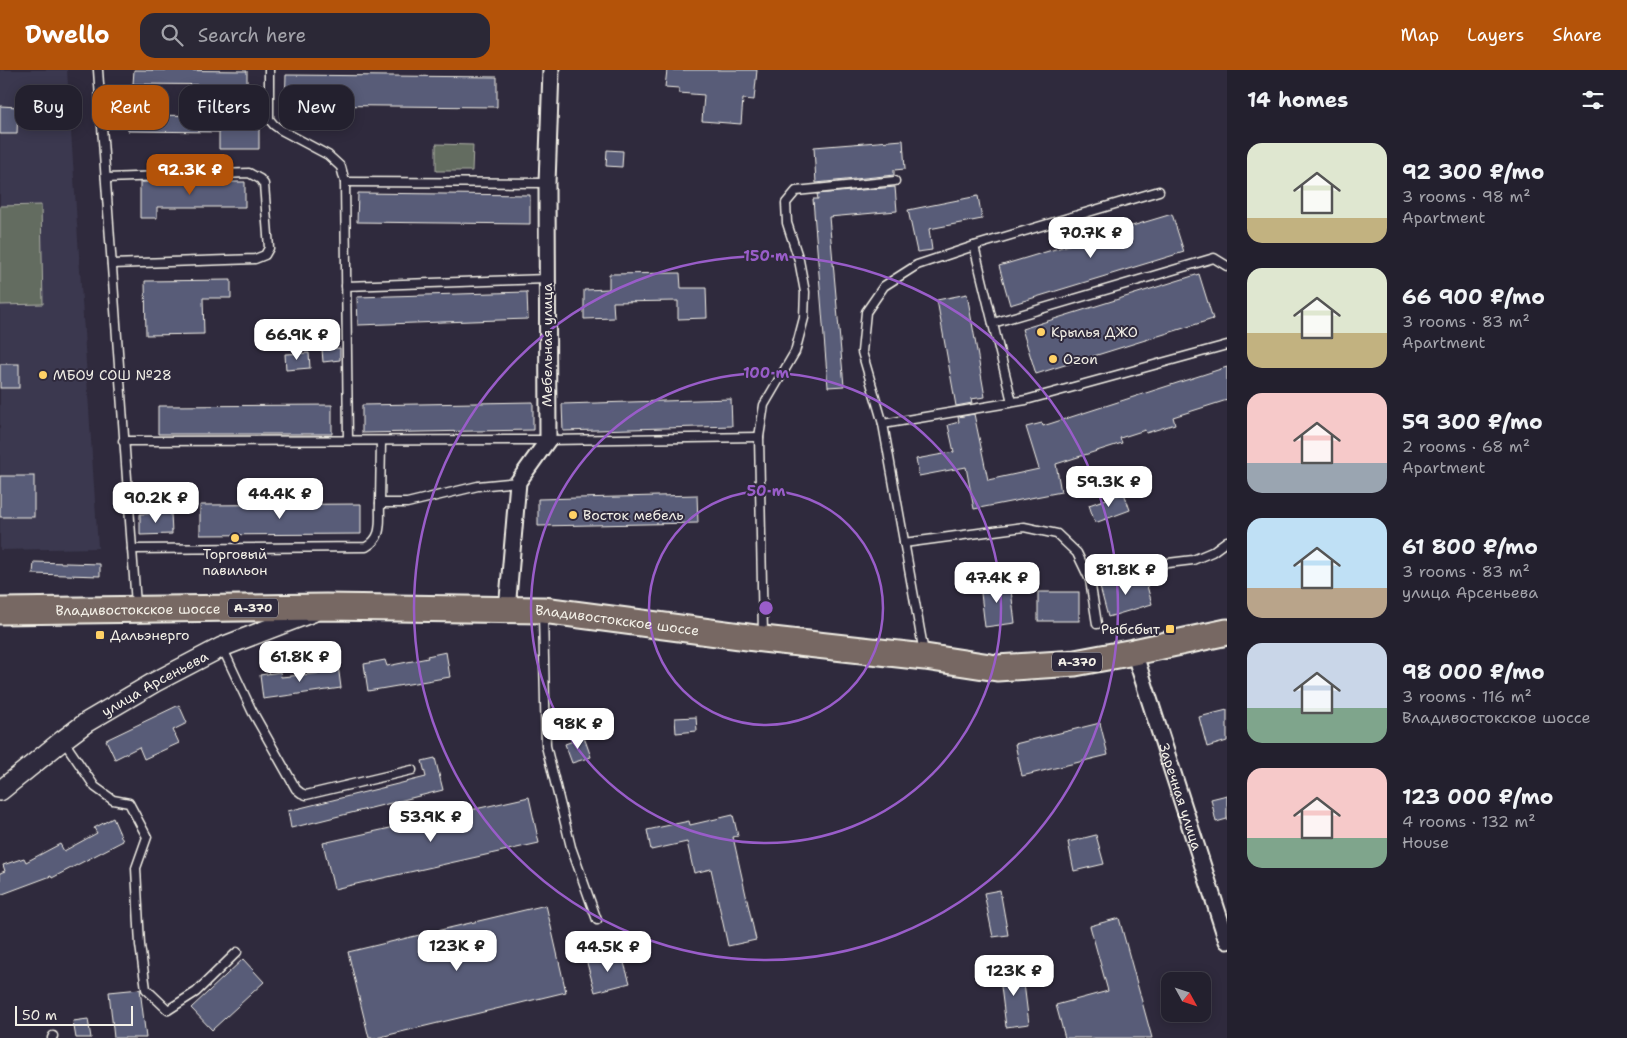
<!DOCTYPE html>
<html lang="en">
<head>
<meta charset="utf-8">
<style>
  body { margin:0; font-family:"Shantell Sans",sans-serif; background:#2b2836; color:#f1f3f6; height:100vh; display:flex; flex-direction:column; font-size:19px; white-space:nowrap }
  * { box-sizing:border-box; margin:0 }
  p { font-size:16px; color:#a3a3aa }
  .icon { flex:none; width:28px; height:28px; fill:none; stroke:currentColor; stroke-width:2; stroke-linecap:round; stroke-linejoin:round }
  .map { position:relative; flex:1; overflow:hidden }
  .details { display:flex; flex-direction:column; background:#23202e; width:400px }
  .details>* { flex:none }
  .top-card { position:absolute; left:15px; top:15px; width:475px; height:45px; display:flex; gap:10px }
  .needle { width:32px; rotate:130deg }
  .fabs { position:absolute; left:1161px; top:902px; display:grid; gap:10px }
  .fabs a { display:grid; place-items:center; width:50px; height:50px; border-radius:10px; background:#23202e; box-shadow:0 2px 12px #0003,0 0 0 1px #403e4a; font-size:25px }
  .scale { position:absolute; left:15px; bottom:12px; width:118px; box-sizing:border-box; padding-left:5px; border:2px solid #f4f1e8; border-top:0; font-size:14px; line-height:18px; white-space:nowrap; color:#f4f1e8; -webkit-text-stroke:4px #2f2a3d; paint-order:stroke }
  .price { position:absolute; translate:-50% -42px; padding:0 11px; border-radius:10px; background:#fff; color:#222; font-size:16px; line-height:32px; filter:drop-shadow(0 1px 2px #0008) }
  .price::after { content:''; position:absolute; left:50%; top:30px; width:15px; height:11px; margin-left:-8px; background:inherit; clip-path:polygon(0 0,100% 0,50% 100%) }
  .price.current { background:#b45309; color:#fff }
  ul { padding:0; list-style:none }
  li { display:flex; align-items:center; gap:15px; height:125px; padding:0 20px }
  li span { display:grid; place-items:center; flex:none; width:140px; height:100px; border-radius:15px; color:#555 }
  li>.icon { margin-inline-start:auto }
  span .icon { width:60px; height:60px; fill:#fffc; stroke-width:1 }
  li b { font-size:21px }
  h2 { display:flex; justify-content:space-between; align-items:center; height:60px; padding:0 20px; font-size:21px }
  .chip { padding:0 18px; border-radius:15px; background:#23202e; box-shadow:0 2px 12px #0003,0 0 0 1px #403e4a; font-size:18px; line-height:45px }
  .chip.current { background:#b45309; color:#fff }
  header { display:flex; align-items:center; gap:30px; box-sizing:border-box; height:70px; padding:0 25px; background:#b45309; color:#fff }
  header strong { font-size:24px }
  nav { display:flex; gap:28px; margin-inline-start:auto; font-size:18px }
  .search { width:350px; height:45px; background:#2b2836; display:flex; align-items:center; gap:12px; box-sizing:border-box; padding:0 18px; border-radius:15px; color:#a3a3aa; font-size:19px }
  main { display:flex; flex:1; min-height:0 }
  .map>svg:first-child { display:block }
  .built { fill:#3b394f }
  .green { fill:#646c60; stroke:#acaea4 }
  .building { fill:#585c78; stroke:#f4f1e8 }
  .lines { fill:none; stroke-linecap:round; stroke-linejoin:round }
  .service-casing { stroke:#f4f1e8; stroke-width:11 }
  .minor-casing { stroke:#f4f1e8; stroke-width:19 }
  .tertiary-casing { stroke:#f4f1e8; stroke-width:22 }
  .trunk-casing { stroke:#f4f1e8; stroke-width:29 }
  .service { stroke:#2f2a3d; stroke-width:8 }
  .minor { stroke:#2f2a3d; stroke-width:15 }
  .tertiary { stroke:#2f2a3d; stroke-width:19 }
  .trunk { stroke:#776864; stroke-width:25 }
  .ring { fill:none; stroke:#995dc9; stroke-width:2.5 }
  .poi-dot { fill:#ffd166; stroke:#2f2a3d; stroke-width:2 }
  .labels { text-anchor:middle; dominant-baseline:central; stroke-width:4; stroke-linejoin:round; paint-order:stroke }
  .shield { fill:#2f2a3d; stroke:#b9b5b5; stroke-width:1 }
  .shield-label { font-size:12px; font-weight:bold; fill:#f4f1e8 }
  .poi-label { font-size:14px; fill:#f4f1e8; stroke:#2f2a3d; text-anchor:start }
  .street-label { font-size:14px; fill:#f4f1e8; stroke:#2f2a3d }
  .centre { fill:#995dc9; stroke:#2f2a3d; stroke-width:2.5 }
  .ring-label { font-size:15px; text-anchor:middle; font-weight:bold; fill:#995dc9; stroke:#2f2a3d; stroke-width:4; stroke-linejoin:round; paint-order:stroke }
</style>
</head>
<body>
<header>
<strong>Dwello</strong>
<div class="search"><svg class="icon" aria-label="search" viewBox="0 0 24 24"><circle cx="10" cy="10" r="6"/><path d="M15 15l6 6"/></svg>Search here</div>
<nav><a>Map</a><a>Layers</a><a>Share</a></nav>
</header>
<main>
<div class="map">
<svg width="1227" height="968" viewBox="0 0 1227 968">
  <rect width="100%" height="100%" fill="#2f2a3d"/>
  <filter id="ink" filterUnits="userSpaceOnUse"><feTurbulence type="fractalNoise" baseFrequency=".02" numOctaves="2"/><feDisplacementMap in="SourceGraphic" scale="10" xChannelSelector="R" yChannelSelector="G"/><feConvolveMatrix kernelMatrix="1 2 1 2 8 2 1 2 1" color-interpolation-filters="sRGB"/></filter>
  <g filter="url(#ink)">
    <path class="built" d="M0,0H67L98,478L0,480Z"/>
    <g class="green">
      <path d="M436,74L473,75L472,101H436Z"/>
      <path d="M41,135L43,234L0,235V136Z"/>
    </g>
    <g class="building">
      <path d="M134,0L247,1V15L133,14Z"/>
      <path d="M667,0H757L754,30L743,29L741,54L702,51L704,25L679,23V18L665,17Z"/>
      <path d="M286,5L497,7V37L285,35Z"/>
      <path d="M0,36L18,37L17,64H0Z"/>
      <path d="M128,45L259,46V79H219V62L128,61Z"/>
      <path d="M903,70L905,99L894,100V105L816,113L814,77Z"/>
      <path d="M607,80L623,81L622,97L606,96Z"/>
      <path d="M140,112H245V137H157V148H140Z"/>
      <path d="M895,117L897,141L829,147L844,316L828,317L813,129H818L817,124Z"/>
      <path d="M358,123L530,125V154L357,152Z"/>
      <path d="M978,126L982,149L929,159L932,180L917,182L908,140Z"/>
      <path d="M1172,144L1184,182L1010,235L999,196Z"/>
      <path d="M680,203L681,218H706L707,248L678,249V231L613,232L614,248L584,249V220L609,219V204Z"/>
      <path d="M1199,204L1213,249L1036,304L1022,259Z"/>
      <path d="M231,210V228H203L204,264L146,265L145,211Z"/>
      <path d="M527,222L528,249L358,255L357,227Z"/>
      <path d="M967,224L985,327L971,329L972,333L956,336L937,230Z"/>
      <path d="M340,278V290L323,292L322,279Z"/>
      <path d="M309,283L310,298L286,300L285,284Z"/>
      <rect x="0" y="294" width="19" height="24"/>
      <path d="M1227,297V330L1173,347L1175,354L1146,363L1145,360L1120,368L1122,373L1056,394L1061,422L974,439L966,397L919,406L916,389L954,382L948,355L959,352L958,347L974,344L988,410L1039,399L1026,357L1042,353L1043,356Z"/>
      <path d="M731,329L732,356L563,361L562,334Z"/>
      <path d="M533,332V360L362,363V335Z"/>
      <path d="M332,335V364H158V336Z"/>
      <rect x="0" y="406" width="34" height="41"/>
      <path d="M1124,423L1130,440L1095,453L1089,435Z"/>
      <path d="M697,425L698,453L538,456V429Z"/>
      <path d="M361,434V464L200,465V435Z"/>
      <path d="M171,443L172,464L140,465V444Z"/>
      <path d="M34,492L100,494V506L33,504Z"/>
      <path d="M1144,505L1152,534L1108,547L1100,517Z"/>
      <path d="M1010,512L1015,553L985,557L980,515Z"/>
      <rect x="1038" y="522" width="41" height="29"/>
      <path d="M446,582L450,607L368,621L364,594L385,590L387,596L428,588L427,586Z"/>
      <path d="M338,595L341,618L263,629L260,605L280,602L281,607L322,603V598Z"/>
      <path d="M179,635L187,653L173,660L179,673L144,689L139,677L115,689L106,670Z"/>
      <path d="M1227,640V671L1207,677L1199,647Z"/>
      <path d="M696,647L697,661L676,663L675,648Z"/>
      <path d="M1100,653L1108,685L1022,706L1015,674Z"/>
      <path d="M584,667L591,687L572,693L565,674Z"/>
      <path d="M435,688L443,720L291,758L288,741L426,707L422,691Z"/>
      <path d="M1227,725V749L1216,752L1211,729Z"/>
      <path d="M529,727L539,773L334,819L323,773Z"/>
      <path d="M733,745L738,766L733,767L756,870L728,876L711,799L694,803L687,772L651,780L647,760L689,751L690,755Z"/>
      <path d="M113,748L123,771L52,808L51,806L0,825V803L5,801L3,795L24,788L26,792L60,774L64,781L97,763L94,758Z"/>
      <path d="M1096,765L1104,794L1074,801L1068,772Z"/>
      <path d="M1000,820L1008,865L993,867L984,823Z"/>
      <path d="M546,835L566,922L376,968H369L348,882Z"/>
      <path d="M1119,848L1152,968H1065L1056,935L1108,921L1090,856Z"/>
      <path d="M621,883L630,913L595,922L587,893Z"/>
      <path d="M243,889L264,912L212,960L191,938Z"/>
      <path d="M1022,897L1029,954L1006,957L999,900Z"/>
      <path d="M140,919L146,968H114L109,922Z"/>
      <path d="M88,949L91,968H76L73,951Z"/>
    </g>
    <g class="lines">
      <defs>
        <g id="service">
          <path d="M98,0L136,535"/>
          <path d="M269,0V49L274,55L281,60L328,85L341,97L345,112L348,370"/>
          <path d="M106,108L249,103L260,109L264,114L269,178L265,185L255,189L112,194"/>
          <path d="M345,112L547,113"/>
          <path d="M974,176L1012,332"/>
          <path d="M346,216L547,209"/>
          <path d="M993,253L1214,188L1227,196"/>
          <path d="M883,354L1026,330L1227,275"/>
          <path d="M123,371L548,370L759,367"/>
          <path d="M380,433L381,371"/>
          <path d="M904,473L1024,457L1057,464L1077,483L1090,510L1097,554"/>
          <path d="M132,479L366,477C384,467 379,451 380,433H407L478,416L518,412"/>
          <path d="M1090,510L1143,496L1193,490L1212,482L1227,471"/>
          <path d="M543,544L546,676L571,777L597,850"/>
          <path d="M763,564L759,367L764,335L795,282L804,248L805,222L799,190L787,153L786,133L796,121L895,111"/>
          <path d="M222,577L252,641L296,719L301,723L306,725L412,700"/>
          <path d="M924,583L883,354L862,282L866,242L884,216L917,195L974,176L1159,121"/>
          <path d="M63,670L95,717L113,730L129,733L147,767L136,798L140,875L146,919L168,940L196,922L237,882"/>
          <path d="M52,968L53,966"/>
        </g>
        <g id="minor">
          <path d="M507,540L518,412L548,370L547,113L551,0"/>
          <path id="s1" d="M1134,582L1227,871"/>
        </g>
        <g id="tertiary">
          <path id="s2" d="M0,721L63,670L87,652L155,612L222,577L313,542"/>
        </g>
        <g id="trunk">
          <path id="s3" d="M0,541L326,537L543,540L763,569L925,587L997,598L1075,593L1134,582L1227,562"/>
        </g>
      </defs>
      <use href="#service" class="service-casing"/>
      <use href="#minor" class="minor-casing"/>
      <use href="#tertiary" class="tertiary-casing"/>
      <use href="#trunk" class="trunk-casing"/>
      <use href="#service" class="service"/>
      <use href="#minor" class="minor"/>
      <use href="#tertiary" class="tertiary"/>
      <use href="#trunk" class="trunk"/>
    </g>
  </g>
  <g class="ring">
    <circle cx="766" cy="538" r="117"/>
    <circle cx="766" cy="538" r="235"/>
    <circle cx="766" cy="538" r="352"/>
  </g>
  <g class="poi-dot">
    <circle cx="1041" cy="262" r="5"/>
    <circle cx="1053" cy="289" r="5"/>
    <circle cx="43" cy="305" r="5"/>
    <circle cx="573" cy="445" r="5"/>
    <circle cx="235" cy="468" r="5"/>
    <rect x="1165" y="554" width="10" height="10" rx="2.5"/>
    <rect x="95" y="560" width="10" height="10" rx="2.5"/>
  </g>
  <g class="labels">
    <g class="shield">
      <rect x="228" y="528.5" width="50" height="19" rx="4"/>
      <rect x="1052" y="582.5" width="50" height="19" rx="4"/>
    </g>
    <g class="shield-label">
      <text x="253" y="538">А-370</text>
      <text x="1077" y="592">А-370</text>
    </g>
    <g class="poi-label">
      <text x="1051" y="262">Крылья ДЖО</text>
      <text x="1063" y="289">Ozon</text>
      <text x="53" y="305">МБОУ СОШ №28</text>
      <text x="583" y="445">Восток мебель</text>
      <text x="235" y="484" text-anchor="middle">Торговый<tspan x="235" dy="16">павильон</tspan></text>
      <text x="1160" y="559" text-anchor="end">Рыбсбыт</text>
      <text x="110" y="565">Дальэнерго</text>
    </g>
    <g class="street-label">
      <text transform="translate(547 275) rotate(-90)">Мебельная улица</text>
      <text stroke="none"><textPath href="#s3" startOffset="138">Владивостокское шоссе</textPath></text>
      <text stroke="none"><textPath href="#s3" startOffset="618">Владивостокское шоссе</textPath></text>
      <text stroke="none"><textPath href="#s2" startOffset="189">улица Арсеньева</textPath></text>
      <text stroke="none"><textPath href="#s1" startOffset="152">Заречная улица</textPath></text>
    </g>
  </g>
  <circle cx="766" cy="538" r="8" class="centre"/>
  <g class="ring-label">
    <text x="766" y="191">150 m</text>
    <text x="766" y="308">100 m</text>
    <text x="766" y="426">50 m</text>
  </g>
</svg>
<div class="fabs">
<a><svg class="needle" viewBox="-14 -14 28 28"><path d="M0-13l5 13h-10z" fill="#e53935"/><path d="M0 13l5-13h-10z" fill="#a3a3aa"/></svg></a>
</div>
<div class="scale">50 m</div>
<b class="price current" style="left:190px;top:126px">92.3K ₽</b>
<b class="price" style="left:1091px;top:189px">70.7K ₽</b>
<b class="price" style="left:297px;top:291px">66.9K ₽</b>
<b class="price" style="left:1109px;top:438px">59.3K ₽</b>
<b class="price" style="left:280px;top:450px">44.4K ₽</b>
<b class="price" style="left:156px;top:454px">90.2K ₽</b>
<b class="price" style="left:1126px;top:526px">81.8K ₽</b>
<b class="price" style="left:997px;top:534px">47.4K ₽</b>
<b class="price" style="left:300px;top:613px">61.8K ₽</b>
<b class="price" style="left:578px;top:680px">98K ₽</b>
<b class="price" style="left:431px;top:773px">53.9K ₽</b>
<b class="price" style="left:457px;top:902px">123K ₽</b>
<b class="price" style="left:608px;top:903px">44.5K ₽</b>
<b class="price" style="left:1014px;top:927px">123K ₽</b>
<div class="top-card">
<a class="chip">Buy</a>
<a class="chip current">Rent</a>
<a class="chip">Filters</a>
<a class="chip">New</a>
</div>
</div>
<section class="details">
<h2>14 homes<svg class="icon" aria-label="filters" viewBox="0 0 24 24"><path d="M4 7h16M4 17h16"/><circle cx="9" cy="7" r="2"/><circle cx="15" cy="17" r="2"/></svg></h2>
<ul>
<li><span style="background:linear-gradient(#dfe7d0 75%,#c2b280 0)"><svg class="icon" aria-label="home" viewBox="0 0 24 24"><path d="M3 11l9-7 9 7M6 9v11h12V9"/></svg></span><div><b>92 300 ₽/mo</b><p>3 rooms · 98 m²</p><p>Apartment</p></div></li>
<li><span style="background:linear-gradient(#dfe7d0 65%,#c2b280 0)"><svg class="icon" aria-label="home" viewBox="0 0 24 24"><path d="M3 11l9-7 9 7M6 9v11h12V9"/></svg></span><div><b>66 900 ₽/mo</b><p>3 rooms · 83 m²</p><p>Apartment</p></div></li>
<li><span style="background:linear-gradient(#f6c9c9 70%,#9aa5b1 0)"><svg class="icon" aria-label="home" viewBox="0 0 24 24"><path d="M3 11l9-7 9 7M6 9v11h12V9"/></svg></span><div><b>59 300 ₽/mo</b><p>2 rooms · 68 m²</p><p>Apartment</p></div></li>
<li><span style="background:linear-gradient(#bfe0f5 70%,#b9a48a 0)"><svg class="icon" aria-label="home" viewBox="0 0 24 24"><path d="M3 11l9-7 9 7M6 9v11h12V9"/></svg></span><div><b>61 800 ₽/mo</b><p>3 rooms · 83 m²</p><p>улица Арсеньева</p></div></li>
<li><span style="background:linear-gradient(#c9d6e8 65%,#7fa58c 0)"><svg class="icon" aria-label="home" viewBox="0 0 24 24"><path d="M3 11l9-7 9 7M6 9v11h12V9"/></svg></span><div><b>98 000 ₽/mo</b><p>3 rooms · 116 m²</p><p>Владивостокское шоссе</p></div></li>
<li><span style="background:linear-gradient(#f6c9c9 70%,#7fa58c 0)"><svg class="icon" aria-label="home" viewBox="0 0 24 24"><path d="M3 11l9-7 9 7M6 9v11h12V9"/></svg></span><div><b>123 000 ₽/mo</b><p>4 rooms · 132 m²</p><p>House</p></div></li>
</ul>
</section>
</main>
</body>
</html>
